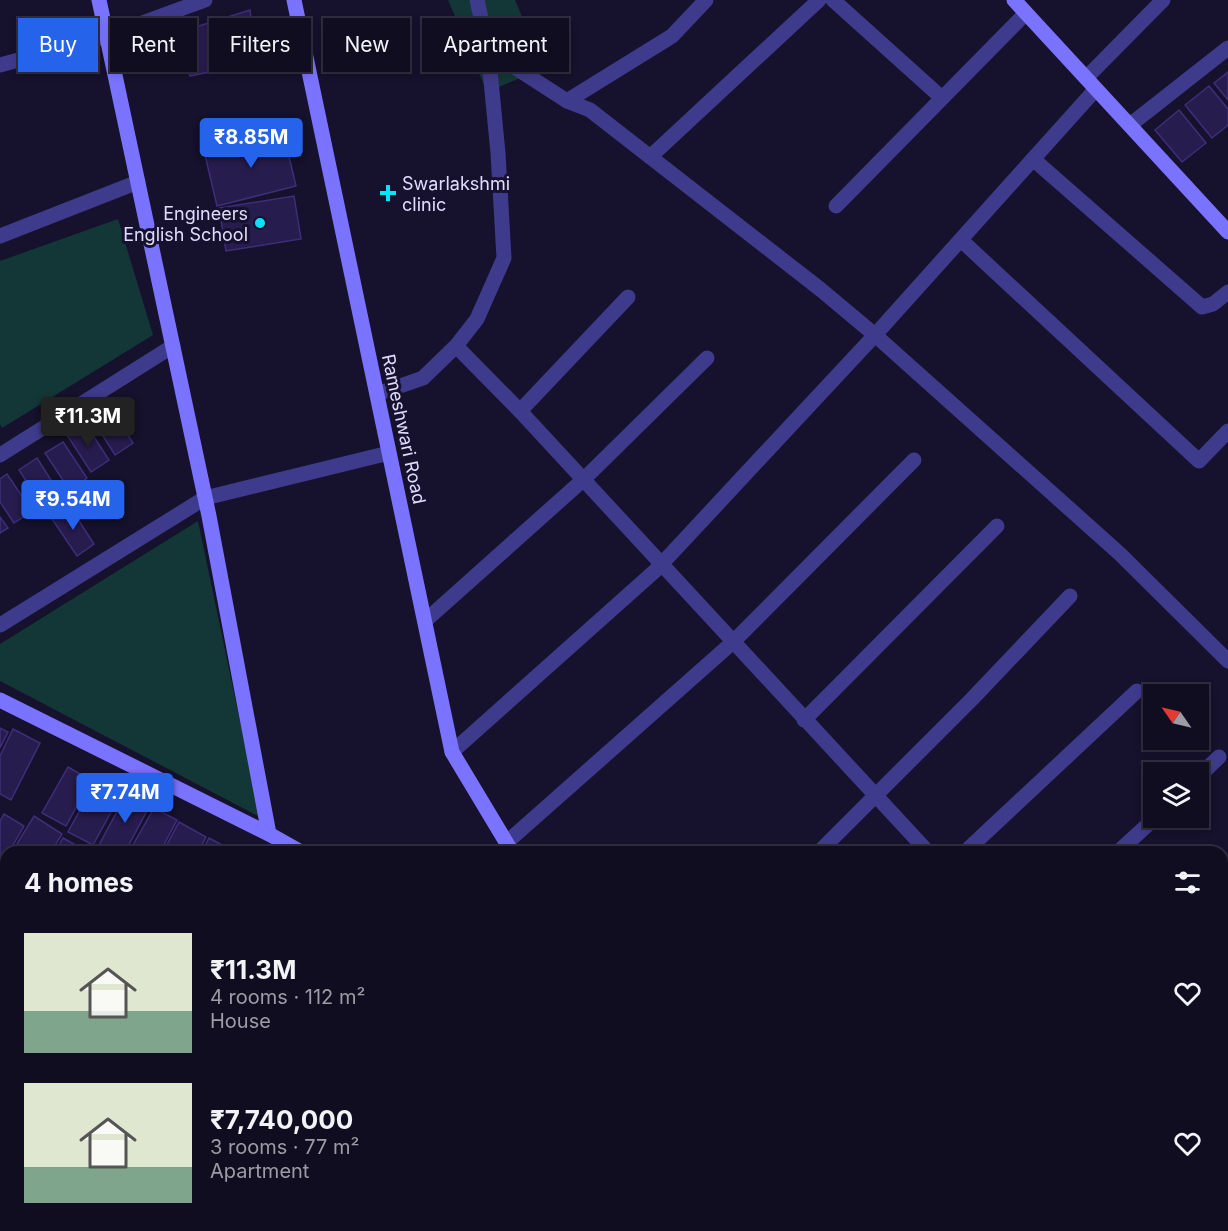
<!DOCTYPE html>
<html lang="en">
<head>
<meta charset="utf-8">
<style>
  body { margin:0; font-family:Inter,sans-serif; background:#1e1b2e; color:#f1f3f6; height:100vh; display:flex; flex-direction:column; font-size:22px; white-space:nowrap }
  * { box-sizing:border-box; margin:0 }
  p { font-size:20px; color:#9c9ca5 }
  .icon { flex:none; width:33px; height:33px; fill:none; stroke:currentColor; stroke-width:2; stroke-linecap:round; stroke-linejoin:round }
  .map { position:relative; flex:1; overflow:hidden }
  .details { position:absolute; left:0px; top:846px; width:1228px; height:386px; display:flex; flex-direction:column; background:#100d21; border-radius:18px 18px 0 0; box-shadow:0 3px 9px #0003,0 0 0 2px #302d3f }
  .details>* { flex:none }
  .hud { position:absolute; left:18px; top:18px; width:600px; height:54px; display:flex; gap:12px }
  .needle { width:39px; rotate:304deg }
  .controls { position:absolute; left:1143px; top:684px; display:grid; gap:12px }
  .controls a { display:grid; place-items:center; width:66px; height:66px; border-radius:0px; background:#100d21; box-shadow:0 3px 9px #0003,0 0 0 2px #302d3f; font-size:30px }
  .price { position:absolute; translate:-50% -51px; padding:0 14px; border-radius:6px; background:#2563eb; color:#fff; font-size:20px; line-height:39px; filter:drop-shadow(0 2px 3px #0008) }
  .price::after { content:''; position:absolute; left:50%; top:36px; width:18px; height:14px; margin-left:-9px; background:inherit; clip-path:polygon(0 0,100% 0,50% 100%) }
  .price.active { background:#222; color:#fff }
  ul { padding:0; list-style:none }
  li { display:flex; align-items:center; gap:18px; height:150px; padding:0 24px }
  li span { display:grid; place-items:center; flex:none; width:168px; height:120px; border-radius:0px; color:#555 }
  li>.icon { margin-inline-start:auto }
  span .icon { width:72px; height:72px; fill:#fffc; stroke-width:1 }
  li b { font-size:26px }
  h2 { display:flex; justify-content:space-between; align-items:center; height:72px; padding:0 24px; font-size:26px }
  .tag { padding:0 21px; border-radius:0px; background:#100d21; box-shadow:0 3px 9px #0003,0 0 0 2px #302d3f; font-size:21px; line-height:54px }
  .tag.active { background:#2563eb; color:#fff }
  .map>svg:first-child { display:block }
  .green { fill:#133736 }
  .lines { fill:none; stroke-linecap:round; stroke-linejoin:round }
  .stream { stroke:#0c2450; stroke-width:8 }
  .building { fill:#271c4e; stroke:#3e2e7a; stroke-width:1.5 }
  .street { stroke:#3f3b8c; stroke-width:15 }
  .secondary { stroke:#7973ff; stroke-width:15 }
  .poi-dot { fill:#08e2ff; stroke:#16112c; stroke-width:2 }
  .labels { text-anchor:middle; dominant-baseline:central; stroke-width:6; stroke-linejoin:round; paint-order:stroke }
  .poi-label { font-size:18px; fill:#e1dcff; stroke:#16112c; text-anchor:start }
  .street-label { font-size:18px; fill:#e1dcff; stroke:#16112c }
</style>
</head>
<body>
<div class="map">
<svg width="1228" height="1231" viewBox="0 0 1228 1231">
  <rect width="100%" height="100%" fill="#16112c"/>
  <g class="green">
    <path d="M448,0H515L544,68L487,92Z"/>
    <path d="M118,219L153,335L2,428L0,424V261Z"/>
    <path d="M198,521L260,817L0,681V644Z"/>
  </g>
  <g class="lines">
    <g class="stream">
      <path d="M233,1226L252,1231"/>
      <path d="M67,1231L75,1226"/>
    </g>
  </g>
  <g class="building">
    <path d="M250,10L256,62L190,76L183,31Z"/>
    <path d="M1228,72V100L1214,83Z"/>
    <path d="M1209,86L1228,109V125L1212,138L1185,105Z"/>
    <path d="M1179,110L1206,143L1182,162L1155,130Z"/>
    <path d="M283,131L296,186L217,206L205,155Z"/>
    <path d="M294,196L301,239L226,251L219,208Z"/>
    <path d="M109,405L133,443L115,455L91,417Z"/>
    <path d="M85,423L109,460L91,472L67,435Z"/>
    <path d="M63,442L87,478L70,491L45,453Z"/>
    <path d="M37,458L61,496L43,507L19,470Z"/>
    <path d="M7,474L32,511L14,523L0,502V479Z"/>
    <path d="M70,507L94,544L77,556L52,519Z"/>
    <path d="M0,517L8,528L0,533Z"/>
    <path d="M0,728L8,732L0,748Z"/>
    <path d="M13,729L40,743L11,800L0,794V756Z"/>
    <path d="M68,767L91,780L66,826L42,813Z"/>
    <path d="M96,781L121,794L93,845L68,832Z"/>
    <path d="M127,793L150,805L125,852H112L99,845Z"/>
    <path d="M154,808L177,820L160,852H129Z"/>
    <path d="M4,814L24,826L9,852H6L3,862L0,860V821Z"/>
    <path d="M34,816L62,834L51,852H12Z"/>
    <path d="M179,822L206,837L198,852H163Z"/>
    <path d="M63,838L83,849L81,852H55Z"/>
    <path d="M209,838L235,852H202Z"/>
    <path d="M88,847L98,852H85Z"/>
    <path d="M5,912L6,913L5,969L0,967V921Z"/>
    <path d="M378,1226H394L391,1231Z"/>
    <path d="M403,1226H448L445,1231H400Z"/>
  </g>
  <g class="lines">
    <g class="street">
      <path d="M833,0L942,98"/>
      <path d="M488,50L567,101L590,110L820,289L875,335L1120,554L1228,661"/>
      <path d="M0,65L107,36L205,0"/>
      <path d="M1086,78L1163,0"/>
      <path d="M567,101L672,36L706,0"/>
      <path d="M1130,125L1228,48"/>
      <path d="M650,157L819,0"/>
      <path d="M1033,159L1202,307L1213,304L1228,292"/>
      <path d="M836,206L1026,13"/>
      <path d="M0,236L138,182"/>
      <path d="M961,240L1199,461L1228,431"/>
      <path d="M456,346L520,411L928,852"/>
      <path d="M377,394L423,378L456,346L477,319L504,258L498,153L488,50L477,0"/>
      <path d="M520,411L628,297"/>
      <path d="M0,455L173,346"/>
      <path d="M425,621L584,479L707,358"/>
      <path d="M0,625L205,498L389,453"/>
      <path d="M804,720L997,526"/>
      <path d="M452,752L656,570L875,335L1096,89"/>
      <path d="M1198,777L1219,757"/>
      <path d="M506,843L733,642L914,460"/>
      <path d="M819,852L972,699L1070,596"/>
      <path d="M965,852L1137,691"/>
      <path d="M1118,852L1155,818"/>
      <path d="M0,882L6,886"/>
      <path d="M1222,915L1228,910"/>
      <path d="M0,1047L6,1050"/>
      <path d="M1222,1054L1228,1050"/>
      <path d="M0,1099L6,1091"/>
      <path d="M1222,1160L1228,1166"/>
      <path d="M1222,1182L1228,1177"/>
      <path d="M352,1226L362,1231"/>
      <path d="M497,1231L499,1226"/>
      <path d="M882,1231L888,1226"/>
      <path d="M1029,1231L1037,1226"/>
      <path d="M1165,1231L1171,1226"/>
    </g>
    <g class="secondary">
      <path d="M99,0L209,516L269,834"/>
      <path d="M294,0L452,752L512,852"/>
      <path d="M1014,0L1228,232"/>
      <path d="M0,700L269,834L301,852"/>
      <path d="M770,1226L774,1231"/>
    </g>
  </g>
  <g class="poi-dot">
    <path d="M385 184h6v6h6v6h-6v6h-6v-6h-6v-6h6z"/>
    <circle cx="260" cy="223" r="6"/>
  </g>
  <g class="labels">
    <g class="poi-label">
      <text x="402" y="183">Swarlakshmi<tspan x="402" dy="21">clinic</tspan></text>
      <text x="248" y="213" text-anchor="end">Engineers<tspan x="248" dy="21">English School</tspan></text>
    </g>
    <g class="street-label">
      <text transform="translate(404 429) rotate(78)">Rameshwari Road</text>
    </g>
  </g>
</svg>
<div class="controls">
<a><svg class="needle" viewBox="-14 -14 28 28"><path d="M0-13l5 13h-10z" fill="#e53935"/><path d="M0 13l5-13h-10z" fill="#9c9ca5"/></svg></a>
<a><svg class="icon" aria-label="layers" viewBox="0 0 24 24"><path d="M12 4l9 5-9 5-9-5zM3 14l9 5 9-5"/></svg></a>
</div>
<b class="price" style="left:251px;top:169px">₹8.85M</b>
<b class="price active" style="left:88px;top:448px">₹11.3M</b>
<b class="price" style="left:73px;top:531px">₹9.54M</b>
<b class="price" style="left:125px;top:824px">₹7.74M</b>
<div class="hud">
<a class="tag active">Buy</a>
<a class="tag">Rent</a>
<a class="tag">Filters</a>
<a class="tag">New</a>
<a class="tag">Apartment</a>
</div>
<section class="details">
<h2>4 homes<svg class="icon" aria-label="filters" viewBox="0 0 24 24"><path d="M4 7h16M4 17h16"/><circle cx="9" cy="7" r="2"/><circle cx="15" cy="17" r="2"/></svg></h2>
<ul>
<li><span style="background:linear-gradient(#dfe7d0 65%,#7fa58c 0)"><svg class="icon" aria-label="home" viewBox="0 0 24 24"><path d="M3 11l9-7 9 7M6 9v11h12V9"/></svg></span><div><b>₹11.3M</b><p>4 rooms · 112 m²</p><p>House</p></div><svg class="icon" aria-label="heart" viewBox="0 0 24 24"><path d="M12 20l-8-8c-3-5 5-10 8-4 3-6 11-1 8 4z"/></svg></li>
<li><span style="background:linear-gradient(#dfe7d0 70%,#7fa58c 0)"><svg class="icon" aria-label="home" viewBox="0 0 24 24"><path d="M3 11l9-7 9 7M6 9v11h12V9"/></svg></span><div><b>₹7,740,000</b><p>3 rooms · 77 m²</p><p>Apartment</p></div><svg class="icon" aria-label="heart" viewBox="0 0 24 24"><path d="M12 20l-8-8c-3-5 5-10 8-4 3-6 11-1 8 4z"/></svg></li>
</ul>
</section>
</div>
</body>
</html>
